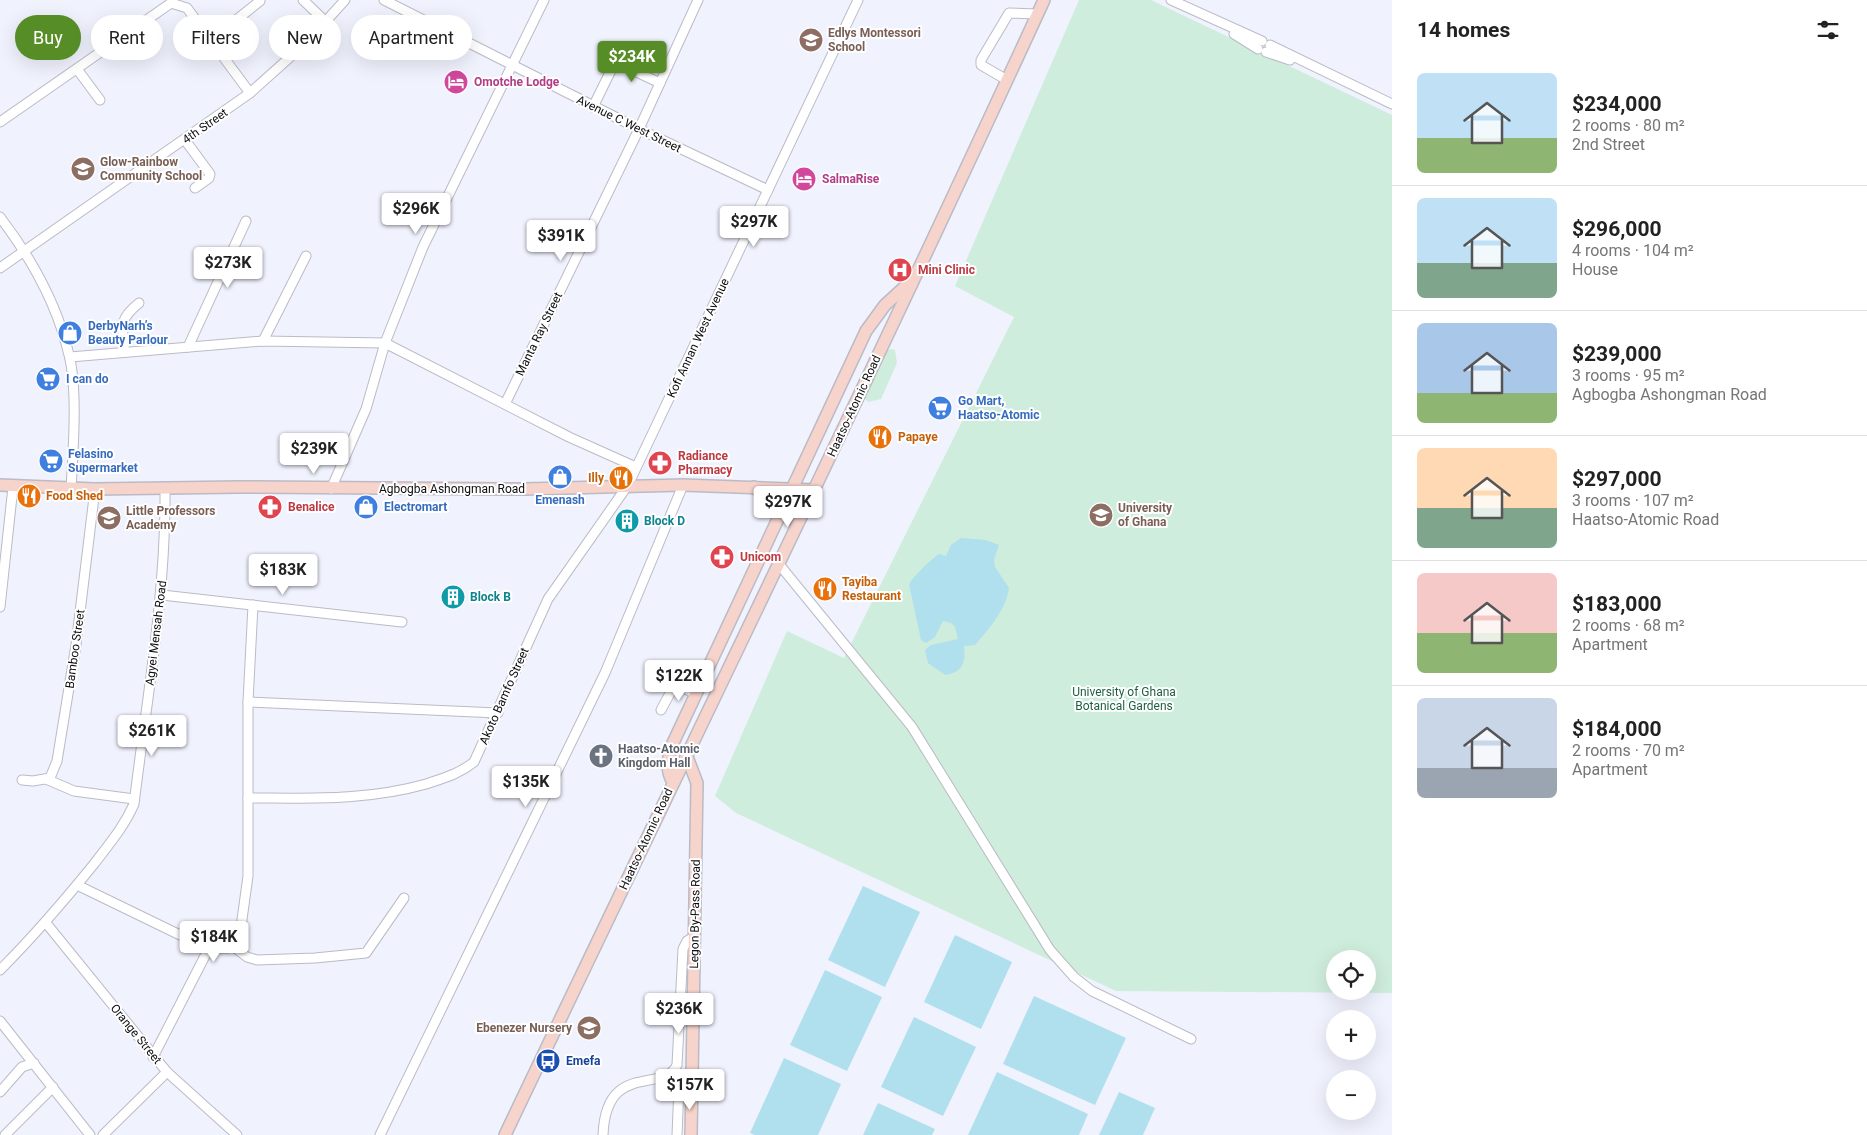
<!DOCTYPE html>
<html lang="en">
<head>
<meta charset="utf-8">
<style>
  body { margin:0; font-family:Roboto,sans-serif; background:#f6f6f6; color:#222; height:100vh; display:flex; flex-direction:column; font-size:19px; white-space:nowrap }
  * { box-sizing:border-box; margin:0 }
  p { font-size:16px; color:#767676 }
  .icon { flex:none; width:28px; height:28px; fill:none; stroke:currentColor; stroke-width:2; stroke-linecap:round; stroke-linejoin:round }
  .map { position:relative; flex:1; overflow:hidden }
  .drawer { display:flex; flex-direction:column; background:#fff; width:475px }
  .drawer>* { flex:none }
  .banner { position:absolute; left:15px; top:15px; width:475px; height:45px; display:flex; gap:10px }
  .fabs { position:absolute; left:1326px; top:950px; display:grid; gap:10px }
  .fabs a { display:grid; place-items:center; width:50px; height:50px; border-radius:50%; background:#fff; box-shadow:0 5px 20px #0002; font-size:25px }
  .price { position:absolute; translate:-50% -42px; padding:0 11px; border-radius:5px; background:#fff; color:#222; font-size:16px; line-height:32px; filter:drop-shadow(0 1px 2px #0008) }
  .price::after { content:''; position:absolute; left:50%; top:30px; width:15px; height:11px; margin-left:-8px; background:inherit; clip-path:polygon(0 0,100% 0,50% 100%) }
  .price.on { background:#578d27; color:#fff }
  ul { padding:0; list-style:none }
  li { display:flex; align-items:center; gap:15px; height:125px; padding:0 25px }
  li+li { border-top:1px solid #e0e0e0 }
  li span { display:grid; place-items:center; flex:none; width:140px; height:100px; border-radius:8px; color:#555 }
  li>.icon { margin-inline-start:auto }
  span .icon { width:60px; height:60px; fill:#fffc; stroke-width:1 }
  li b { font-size:21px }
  h2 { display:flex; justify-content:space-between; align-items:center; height:60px; padding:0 25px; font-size:21px }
  .tag { padding:0 18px; border-radius:22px; background:#fff; box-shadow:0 5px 20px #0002; font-size:18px; line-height:45px }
  .tag.on { background:#578d27; color:#fff }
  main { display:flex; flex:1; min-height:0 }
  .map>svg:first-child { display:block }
  .green { fill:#cfeddc; fill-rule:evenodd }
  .water { fill:#b0dfee }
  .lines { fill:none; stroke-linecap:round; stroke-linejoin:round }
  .street-casing { stroke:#babbc6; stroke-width:11 }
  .secondary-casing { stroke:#babbc6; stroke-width:14 }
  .street { stroke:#fff; stroke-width:9 }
  .secondary { stroke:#f6d3cb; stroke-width:11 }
  .labels { text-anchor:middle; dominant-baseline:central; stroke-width:4; stroke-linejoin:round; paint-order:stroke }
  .education-label { font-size:12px; font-weight:bold; fill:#785e54; stroke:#fff; text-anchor:start }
  .hotel-label { font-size:12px; font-weight:bold; fill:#b23c85; stroke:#fff; text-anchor:start }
  .street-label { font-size:12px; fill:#0d0d11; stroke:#fff }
  .health-label { font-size:12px; font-weight:bold; fill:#be3a42; stroke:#fff; text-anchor:start }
  .shop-label { font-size:12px; font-weight:bold; fill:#366cbe; stroke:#fff; text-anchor:start }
  .food-label { font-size:12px; font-weight:bold; fill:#c56008; stroke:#fff; text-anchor:start }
  .culture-label { font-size:12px; font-weight:bold; fill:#0d838f; stroke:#fff; text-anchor:start }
  .park-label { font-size:12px; fill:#1d5f42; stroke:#fff }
  .worship-label { font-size:12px; font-weight:bold; fill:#5b616d; stroke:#fff; text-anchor:start }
  .transit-label { font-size:12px; font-weight:bold; fill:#164399; stroke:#fff; text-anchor:start }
</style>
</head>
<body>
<main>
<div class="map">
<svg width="1392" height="1135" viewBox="0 0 1392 1135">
  <rect width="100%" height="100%" fill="#f0f2fe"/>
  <g class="green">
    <path d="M1079,0H1151L1392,115V993L1116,991L736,813L715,796L787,631L844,658L1014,317L955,286ZM1335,959H1368V991H1335Z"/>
    <path d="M891,349L895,350L897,363L881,399L868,402L864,398L885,351Z"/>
  </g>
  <g class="water">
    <path d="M961,538L986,540L999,545L994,560L995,567L1009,588C1007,608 989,629 975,645L964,646C966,661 963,673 945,675L928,663L925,650L931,645L958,639L955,627L951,623L943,621L935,637L926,643L921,640L909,584C915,575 930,560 939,554L946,556L951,545Z"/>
    <path d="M863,886L920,912L885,987L828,960Z"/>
    <path d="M955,935L1012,962L981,1029L924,1002Z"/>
    <path d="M825,970L882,997L847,1071L790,1045Z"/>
    <path d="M1034,996L1126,1038L1095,1105L1003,1064Z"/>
    <path d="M914,1017L976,1047L943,1116L881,1087Z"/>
    <path d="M784,1058L841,1084L818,1135H755L750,1133Z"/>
    <path d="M997,1072L1088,1114L1079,1135H968Z"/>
    <path d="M1119,1092L1155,1108L1143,1135H1099Z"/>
    <path d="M878,1103L935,1129L932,1135H863Z"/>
  </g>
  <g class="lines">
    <defs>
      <g id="street">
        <path d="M303,0L326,22"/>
        <path d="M384,0L639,129L768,190"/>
        <path d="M1171,0L1262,41"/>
        <path d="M1234,34L1258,49"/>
        <path d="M211,40L260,1"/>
        <path d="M1270,45L1392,104"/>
        <path d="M1266,52L1290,60"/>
        <path d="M615,62L660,83"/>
        <path d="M77,69L100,100"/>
        <path d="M1007,80L981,65V60L1009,13L1037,14"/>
        <path d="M593,107L621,50"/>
        <path d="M0,122L171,3L187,8L250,93"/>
        <path d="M185,140L210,174L209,178L195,188"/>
        <path d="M0,217C32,259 57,303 69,355C78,391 73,451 71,489"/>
        <path d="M0,268L250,93L307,42L345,0"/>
        <path d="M263,341L306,256"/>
        <path d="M188,347L246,221"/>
        <path d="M125,352C122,327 118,320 139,303"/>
        <path d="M70,357L263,341L385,343L569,437L636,467"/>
        <path d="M505,404L639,129L698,0"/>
        <path d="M331,489L366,409L385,343L423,247L544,0"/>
        <path d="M778,563L912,727L1050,950L1074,977L1092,991L1191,1039"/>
        <path d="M162,595L402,622"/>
        <path d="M0,607L13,487"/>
        <path d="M248,702L498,713"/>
        <path d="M661,710L675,684L696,694"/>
        <path d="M46,779L74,791L134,799"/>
        <path d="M22,780L33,781L50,778L57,761L76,645L95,489"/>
        <path d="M248,798C309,798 366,801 426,784C444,778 459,774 474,762L548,599L628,485L858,0"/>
        <path d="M77,885L180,935"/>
        <path d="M46,923L167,1072L237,1135"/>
        <path d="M234,947L247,957L257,960L315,958L366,953L404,898"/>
        <path d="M0,970C34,936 64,901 94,864C109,844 124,827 134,804C147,697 166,595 165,488"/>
        <path d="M0,1021L90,1135"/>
        <path d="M153,1057L208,950C224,944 234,956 240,934L248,876V702L253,605"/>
        <path d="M0,1092L22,1067L34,1063"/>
        <path d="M5,1135L53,1087"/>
        <path d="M103,1135L167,1072"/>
        <path d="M380,1135L605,673L683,485"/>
        <path d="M603,1135C606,1060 664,1094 677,1065L683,949L687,941L695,936"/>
        <path d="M677,1135L679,1086"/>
      </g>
      <g id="secondary">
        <path d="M0,485L95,489L239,487L525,489L683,485L815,490"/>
        <path d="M754,487L772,502L780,515"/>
        <path d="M686,754L697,783L691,1135"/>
        <path d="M673,782C665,770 668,756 673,743L866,331L885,305L909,283"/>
        <path d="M505,1135C685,757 869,381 1044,0"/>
      </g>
    </defs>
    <use href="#street" class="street-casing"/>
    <use href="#secondary" class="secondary-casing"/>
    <use href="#street" class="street"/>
    <use href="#secondary" class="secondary"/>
  </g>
  <defs>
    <symbol id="school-disc" viewBox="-11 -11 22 22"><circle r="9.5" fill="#8d6e63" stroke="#fff"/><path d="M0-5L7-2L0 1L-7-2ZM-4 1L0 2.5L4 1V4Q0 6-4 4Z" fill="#fff"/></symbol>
    <symbol id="hotel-disc" viewBox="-11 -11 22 22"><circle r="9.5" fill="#d1479c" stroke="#fff"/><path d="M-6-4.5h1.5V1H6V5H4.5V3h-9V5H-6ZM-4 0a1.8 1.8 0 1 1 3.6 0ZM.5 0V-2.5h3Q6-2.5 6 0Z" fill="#fff"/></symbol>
    <symbol id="hospital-disc" viewBox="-11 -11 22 22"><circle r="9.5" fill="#e0444e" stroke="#fff"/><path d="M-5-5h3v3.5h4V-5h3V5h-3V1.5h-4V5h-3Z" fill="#fff"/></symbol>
    <symbol id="shop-disc" viewBox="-11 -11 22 22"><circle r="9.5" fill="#3f7fe0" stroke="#fff"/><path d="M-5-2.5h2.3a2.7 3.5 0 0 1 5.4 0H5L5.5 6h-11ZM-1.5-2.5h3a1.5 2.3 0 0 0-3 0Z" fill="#fff"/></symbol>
    <symbol id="supermarket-disc" viewBox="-11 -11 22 22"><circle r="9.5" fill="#3f7fe0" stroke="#fff"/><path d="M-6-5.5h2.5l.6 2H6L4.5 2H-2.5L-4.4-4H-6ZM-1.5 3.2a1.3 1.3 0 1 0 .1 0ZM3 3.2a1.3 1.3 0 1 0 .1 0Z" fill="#fff"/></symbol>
    <symbol id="restaurant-disc" viewBox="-11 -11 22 22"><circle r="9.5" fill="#e8710a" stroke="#fff"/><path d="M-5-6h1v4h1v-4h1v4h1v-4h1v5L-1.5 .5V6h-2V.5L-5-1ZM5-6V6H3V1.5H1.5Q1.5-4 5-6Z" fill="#fff"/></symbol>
    <symbol id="pharmacy-disc" viewBox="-11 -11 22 22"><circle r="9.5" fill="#e0444e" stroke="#fff"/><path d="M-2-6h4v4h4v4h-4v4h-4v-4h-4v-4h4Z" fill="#fff"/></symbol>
    <symbol id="university-disc" viewBox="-11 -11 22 22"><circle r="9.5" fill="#8d6e63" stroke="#fff"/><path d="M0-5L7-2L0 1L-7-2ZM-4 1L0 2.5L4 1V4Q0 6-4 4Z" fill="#fff"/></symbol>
    <symbol id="building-disc" viewBox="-11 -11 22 22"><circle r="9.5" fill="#0f9aa8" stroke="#fff"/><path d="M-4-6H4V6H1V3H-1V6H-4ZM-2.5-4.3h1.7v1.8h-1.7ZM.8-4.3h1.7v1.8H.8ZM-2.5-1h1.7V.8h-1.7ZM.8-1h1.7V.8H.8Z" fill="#fff"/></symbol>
    <symbol id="church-disc" viewBox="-11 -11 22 22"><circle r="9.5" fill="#6b7280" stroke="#fff"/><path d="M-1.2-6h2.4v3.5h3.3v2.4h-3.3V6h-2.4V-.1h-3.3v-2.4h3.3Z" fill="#fff"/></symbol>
    <symbol id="bus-disc" viewBox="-11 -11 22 22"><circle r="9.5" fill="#1a4fb4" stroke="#fff"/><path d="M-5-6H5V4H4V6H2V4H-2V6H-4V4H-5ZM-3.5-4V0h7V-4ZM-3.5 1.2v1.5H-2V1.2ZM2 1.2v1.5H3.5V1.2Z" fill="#fff"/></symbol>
  </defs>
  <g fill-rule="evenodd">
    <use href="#school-disc" x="797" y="26" width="28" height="28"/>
    <use href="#hotel-disc" x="442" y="68" width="28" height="28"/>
    <use href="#school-disc" x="69" y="155" width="28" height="28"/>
    <use href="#hotel-disc" x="790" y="165" width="28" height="28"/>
    <use href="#hospital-disc" x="886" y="256" width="28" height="28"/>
    <use href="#shop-disc" x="56" y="319" width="28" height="28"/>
    <use href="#supermarket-disc" x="34" y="365" width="28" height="28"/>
    <use href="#supermarket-disc" x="926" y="394" width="28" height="28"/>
    <use href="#restaurant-disc" x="866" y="423" width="28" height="28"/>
    <use href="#supermarket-disc" x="37" y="447" width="28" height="28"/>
    <use href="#pharmacy-disc" x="646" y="449" width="28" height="28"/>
    <use href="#shop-disc" x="546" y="463" width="28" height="28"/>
    <use href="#restaurant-disc" x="607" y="464" width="28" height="28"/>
    <use href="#restaurant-disc" x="15" y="482" width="28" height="28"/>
    <use href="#pharmacy-disc" x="256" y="493" width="28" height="28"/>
    <use href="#shop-disc" x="352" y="493" width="28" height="28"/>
    <use href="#university-disc" x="1087" y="501" width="28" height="28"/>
    <use href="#school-disc" x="95" y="504" width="28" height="28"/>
    <use href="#building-disc" x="613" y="507" width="28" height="28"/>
    <use href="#pharmacy-disc" x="708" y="543" width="28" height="28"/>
    <use href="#restaurant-disc" x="811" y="575" width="28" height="28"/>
    <use href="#building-disc" x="439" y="583" width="28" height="28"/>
    <use href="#church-disc" x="587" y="742" width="28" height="28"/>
    <use href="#school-disc" x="575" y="1014" width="28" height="28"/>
    <use href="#bus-disc" x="534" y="1047" width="28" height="28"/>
  </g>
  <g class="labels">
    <g class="education-label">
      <text x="828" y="33">Edlys Montessori<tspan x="828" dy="14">School</tspan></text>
      <text x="100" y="162">Glow-Rainbow<tspan x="100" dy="14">Community School</tspan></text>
      <text x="1118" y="508">University<tspan x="1118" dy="14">of Ghana</tspan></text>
      <text x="126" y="511">Little Professors<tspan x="126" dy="14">Academy</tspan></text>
      <text x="572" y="1028" text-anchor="end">Ebenezer Nursery</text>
    </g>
    <g class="hotel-label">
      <text x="474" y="82">Omotche Lodge</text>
      <text x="822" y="179">SalmaRise</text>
    </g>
    <g class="street-label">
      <text transform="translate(629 124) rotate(26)">Avenue C West Street</text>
      <text transform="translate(205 126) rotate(-35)">4th Street</text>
      <text transform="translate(539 334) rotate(-64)">Manta Ray Street</text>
      <text transform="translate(698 338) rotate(-65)">Kofi Annan West Avenue</text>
      <text transform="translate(854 406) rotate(-65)">Haatso-Atomic Road</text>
      <text x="452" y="489">Agbogba Ashongman Road</text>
      <text transform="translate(156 633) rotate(-83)">Agyei Mensah Road</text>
      <text transform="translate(75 649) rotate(-82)">Bamboo Street</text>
      <text transform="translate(504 696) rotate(-66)">Akoto Bamfo Street</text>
      <text transform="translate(646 839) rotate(-65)">Haatso-Atomic Road</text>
      <text transform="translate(695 914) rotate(-89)">Legon By-Pass Road</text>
      <text transform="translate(136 1034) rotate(51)">Orange Street</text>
    </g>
    <g class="health-label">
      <text x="918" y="270">Mini Clinic</text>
      <text x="678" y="456">Radiance<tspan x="678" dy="14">Pharmacy</tspan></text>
      <text x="288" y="507">Benalice</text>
      <text x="740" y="557">Unicom</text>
    </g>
    <g class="shop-label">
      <text x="88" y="326">DerbyNarh’s<tspan x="88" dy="14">Beauty Parlour</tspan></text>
      <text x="66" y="379">I can do</text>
      <text x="958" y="401">Go Mart,<tspan x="958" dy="14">Haatso-Atomic</tspan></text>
      <text x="68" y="454">Felasino<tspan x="68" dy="14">Supermarket</tspan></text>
      <text x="560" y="500" text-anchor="middle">Emenash</text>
      <text x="384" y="507">Electromart</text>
    </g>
    <g class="food-label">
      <text x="898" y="437">Papaye</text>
      <text x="604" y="478" text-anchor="end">Illy</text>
      <text x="46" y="496">Food Shed</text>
      <text x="842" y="582">Tayiba<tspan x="842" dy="14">Restaurant</tspan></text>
    </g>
    <g class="culture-label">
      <text x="644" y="521">Block D</text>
      <text x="470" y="597">Block B</text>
    </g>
    <g class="park-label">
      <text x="1124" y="692">University of Ghana<tspan x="1124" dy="14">Botanical Gardens</tspan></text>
    </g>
    <g class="worship-label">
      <text x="618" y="749">Haatso-Atomic<tspan x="618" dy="14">Kingdom Hall</tspan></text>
    </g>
    <g class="transit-label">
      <text x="566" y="1061">Emefa</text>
    </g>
  </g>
</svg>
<div class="fabs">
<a><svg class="icon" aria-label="locate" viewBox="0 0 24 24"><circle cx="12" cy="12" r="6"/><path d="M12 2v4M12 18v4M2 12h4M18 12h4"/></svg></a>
<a>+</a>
<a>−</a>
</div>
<b class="price on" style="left:632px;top:83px">$234K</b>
<b class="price" style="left:416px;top:235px">$296K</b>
<b class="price" style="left:754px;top:248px">$297K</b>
<b class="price" style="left:561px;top:262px">$391K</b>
<b class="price" style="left:228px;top:289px">$273K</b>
<b class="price" style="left:314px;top:475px">$239K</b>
<b class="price" style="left:788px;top:528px">$297K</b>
<b class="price" style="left:283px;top:596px">$183K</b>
<b class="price" style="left:679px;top:702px">$122K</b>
<b class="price" style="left:152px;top:757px">$261K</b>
<b class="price" style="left:526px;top:808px">$135K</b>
<b class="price" style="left:214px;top:963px">$184K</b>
<b class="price" style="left:679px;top:1035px">$236K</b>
<b class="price" style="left:690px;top:1111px">$157K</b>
<div class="banner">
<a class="tag on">Buy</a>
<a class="tag">Rent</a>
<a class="tag">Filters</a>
<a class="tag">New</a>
<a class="tag">Apartment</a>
</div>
</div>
<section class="drawer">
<h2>14 homes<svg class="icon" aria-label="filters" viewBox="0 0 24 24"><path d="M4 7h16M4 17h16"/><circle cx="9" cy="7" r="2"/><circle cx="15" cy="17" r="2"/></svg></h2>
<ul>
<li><span style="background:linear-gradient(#bfe0f5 65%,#8fb573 0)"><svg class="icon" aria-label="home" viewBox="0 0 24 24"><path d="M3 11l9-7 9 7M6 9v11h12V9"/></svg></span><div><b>$234,000</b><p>2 rooms · 80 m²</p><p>2nd Street</p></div></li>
<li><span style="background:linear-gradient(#bfe0f5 65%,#7fa58c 0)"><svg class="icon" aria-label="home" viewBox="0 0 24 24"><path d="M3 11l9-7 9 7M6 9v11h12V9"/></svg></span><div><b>$296,000</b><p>4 rooms · 104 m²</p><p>House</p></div></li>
<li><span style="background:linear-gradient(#a9c7e8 70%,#8fb573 0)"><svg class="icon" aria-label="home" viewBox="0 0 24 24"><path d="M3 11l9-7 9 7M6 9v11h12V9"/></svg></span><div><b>$239,000</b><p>3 rooms · 95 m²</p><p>Agbogba Ashongman Road</p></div></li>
<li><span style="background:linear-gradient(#ffd9b3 60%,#7fa58c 0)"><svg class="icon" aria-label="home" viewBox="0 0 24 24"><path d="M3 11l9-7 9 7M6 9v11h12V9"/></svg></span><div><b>$297,000</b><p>3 rooms · 107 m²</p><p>Haatso-Atomic Road</p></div></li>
<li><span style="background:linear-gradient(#f6c9c9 60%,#8fb573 0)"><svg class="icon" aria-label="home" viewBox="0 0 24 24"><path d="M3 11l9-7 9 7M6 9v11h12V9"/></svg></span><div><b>$183,000</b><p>2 rooms · 68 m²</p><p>Apartment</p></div></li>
<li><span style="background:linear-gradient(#c9d6e8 70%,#9aa5b1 0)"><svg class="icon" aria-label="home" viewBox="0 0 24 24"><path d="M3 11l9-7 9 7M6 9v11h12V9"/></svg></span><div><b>$184,000</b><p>2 rooms · 70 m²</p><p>Apartment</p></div></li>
</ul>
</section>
</main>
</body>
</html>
